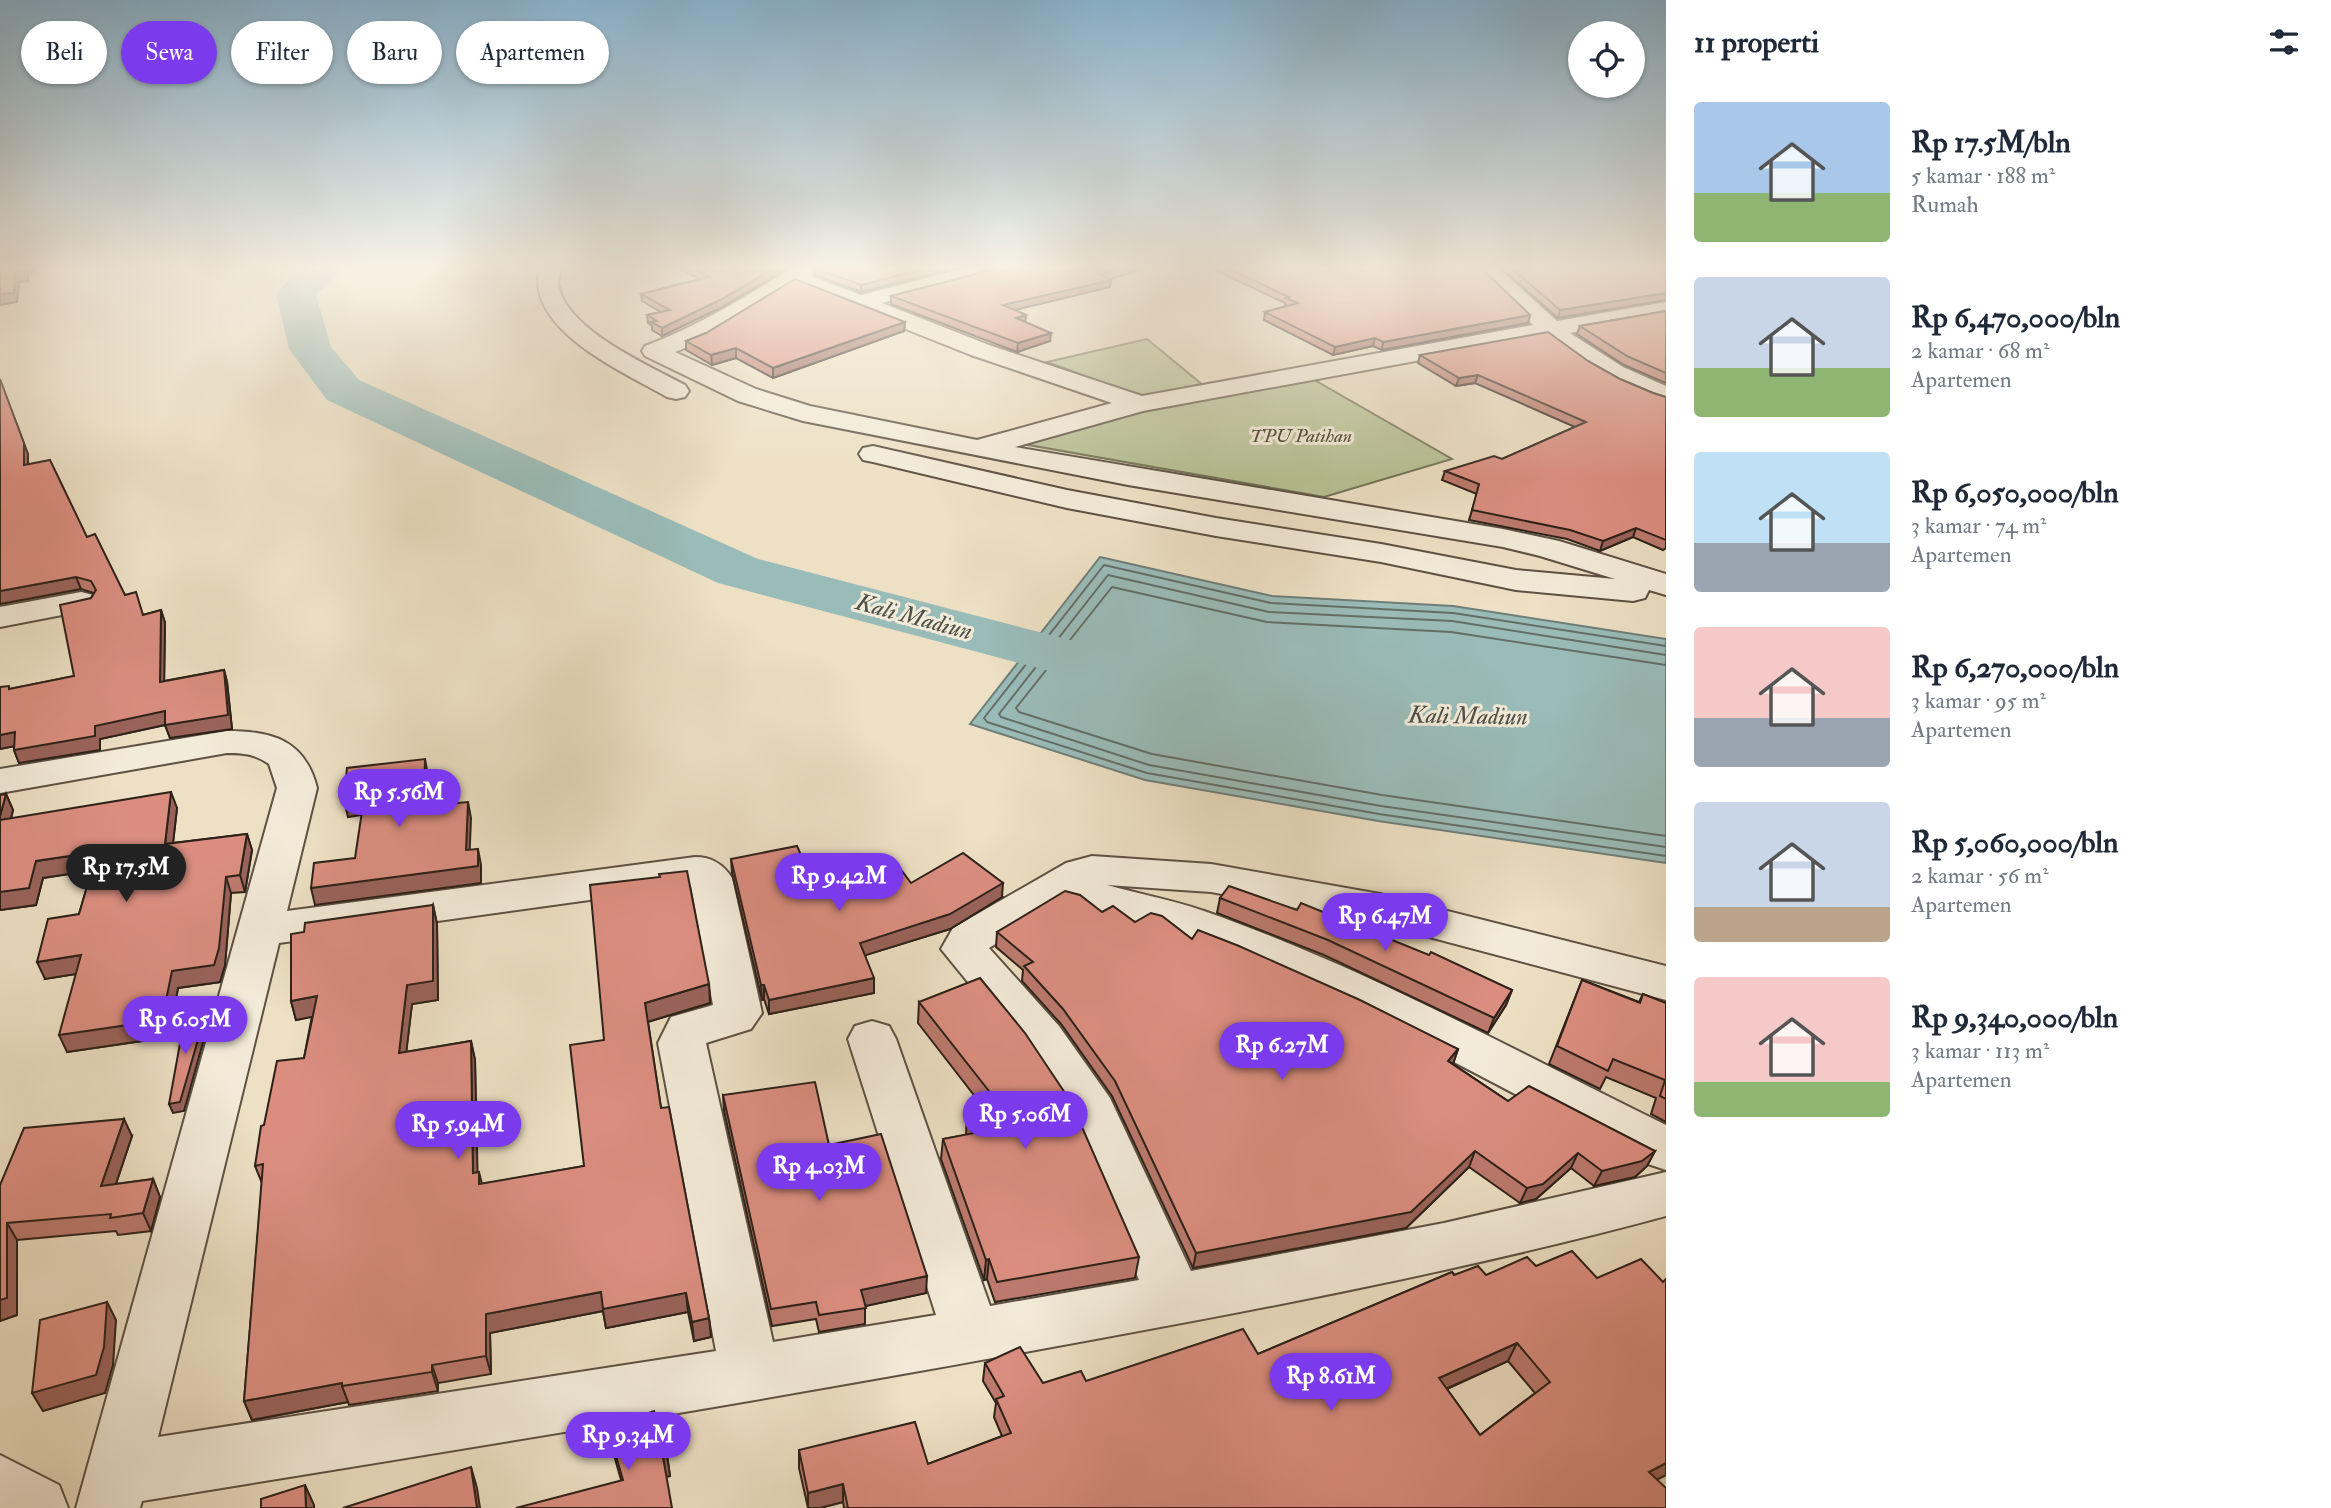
<!DOCTYPE html>
<html lang="id">
<head>
<meta charset="utf-8">
<style>
  body { margin:0; font-family:"IM FELL Double Pica",serif; background:#f2f2f3; color:#1f2937; height:100vh; display:flex; flex-direction:column; font-size:26px; white-space:nowrap }
  * { box-sizing:border-box; margin:0 }
  p { font-size:23px; color:#747a83 }
  .icon { flex:none; width:38px; height:38px; fill:none; stroke:currentColor; stroke-width:2; stroke-linecap:round; stroke-linejoin:round }
  .map { position:relative; flex:1; overflow:hidden }
  .side { display:flex; flex-direction:column; background:#fff; width:665px }
  .side>* { flex:none }
  .hud { position:absolute; left:21px; top:21px; width:665px; height:63px; display:flex; gap:14px }
  .fabs { position:absolute; left:1568px; top:21px; display:grid; gap:14px }
  .fabs a { display:grid; place-items:center; width:77px; height:77px; border-radius:50%; background:#fff; box-shadow:0 2px 5px #0004; font-size:35px }
  .price { position:absolute; translate:-50% -60px; padding:0 16px; border-radius:24px; background:#7c3aed; color:#fff; font-size:23px; line-height:46px; filter:drop-shadow(0 2px 4px #0008) }
  .price::after { content:''; position:absolute; left:50%; top:42px; width:21px; height:16px; margin-left:-10px; background:inherit; clip-path:polygon(0 0,100% 0,50% 100%) }
  .price.on { background:#222; color:#fff }
  ul { padding:0; list-style:none }
  li { display:flex; align-items:center; gap:21px; height:175px; padding:0 28px }
  li span { display:grid; place-items:center; flex:none; width:196px; height:140px; border-radius:7px; color:#555 }
  li>.icon { margin-inline-start:auto }
  span .icon { width:84px; height:84px; fill:#fffc; stroke-width:1 }
  li b { font-size:30px }
  h2 { display:flex; justify-content:space-between; align-items:center; height:84px; padding:0 28px; font-size:30px }
  .chip { padding:0 24px; border-radius:32px; background:#fff; box-shadow:0 2px 5px #0004; font-size:24px; line-height:63px }
  .chip.on { background:#7c3aed; color:#fff }
  main { display:flex; flex:1; min-height:0 }
  .map>svg:first-child { display:block }
  .green { fill:#b7c295; stroke:#727257; stroke-width:2 }
  .water { fill:#9abcb9; stroke:#6e7e79; stroke-width:2 }
  .lines { fill:none; stroke-linecap:round; stroke-linejoin:round }
  .shore { stroke:#646e69; stroke-width:2 }
  .river { fill:#9abcb9; fill-rule:evenodd }
  .minor-casing { stroke:#5d5144; stroke-width:4 }
  .minor { fill:#f3ebd9; fill-rule:evenodd }
  .wall { fill:#bc7a6e; stroke:#2d2119; stroke-width:2; fill-rule:evenodd }
  .shaded-wall { fill:#99635a; stroke:#2d2119; stroke-width:2 }
  .building { fill:#db8e80; stroke:#2d2119; stroke-width:2; fill-rule:evenodd }
  .labels { text-anchor:middle; dominant-baseline:central; stroke-width:6; stroke-linejoin:round; paint-order:stroke }
  .far-park-label { font-size:19px; font-style:italic; fill:#56513e; stroke:#f3ebd9 }
  .water-label { font-size:24px; font-style:italic; fill:#4e5049; stroke:#f3ebd9 }
</style>
</head>
<body>
<main>
<div class="map">
<svg width="1666" height="1508" viewBox="0 0 1666 1508">
  <rect width="100%" height="100%" fill="#ede0c4"/>
  <filter id="stains"><feTurbulence type="fractalNoise" baseFrequency=".00286" numOctaves="4"/><feColorMatrix values="0 0 0 0 .2 0 0 0 0 .09 0 0 0 0 .02 0 0 0 .5 -.17"/></filter>
  <radialGradient id="worn" r=".72"><stop offset=".6" stop-color="#630" stop-opacity="0"/><stop offset="1" stop-color="#630" stop-opacity=".3"/></radialGradient>
  <g class="green">
    <path d="M1147,339L1204,386L1142,397L1047,362Z"/>
    <path d="M1311,378L1452,459L1324,497L1011,442L1108,414Z"/>
  </g>
  <path class="water" d="M1100,557L1272,596L1453,606L1666,639V863L1378,821L1145,780L970,724Z"/>
  <g class="lines">
    <g class="shore">
      <path d="M1666,646L1453,613L1271,603L1104,565L984,718L987,722L1147,773L1379,814L1666,856"/>
      <path d="M1666,655L1452,621L1269,612L1108,575L999,714L1001,717L1149,765L1381,806L1666,847"/>
      <path d="M1666,665L1451,632L1267,622L1112,587L1016,708L1019,712L1152,754L1382,795L1666,836"/>
    </g>
    <path class="river" d="M302,267H343L316,295L331,347L359,380L758,559L1139,658L1148,671L1139,684L1117,689L718,583L327,400L289,349L276,293Z"/>
    <defs>
      <g id="minor">
        <path d="M540,267H562C561,271 558,278 558,283C564,329 648,365 685,385L689,391L685,397L676,399L667,397C624,372 523,329 540,267Z"/>
        <path d="M794,267H820L810,276L861,295L969,267H1005L1002,272L882,303L989,345L1142,396L1533,325L1473,267H1497L1557,321L1666,302V316L1570,333L1623,367L1666,386V404C1627,394 1575,364 1546,337L1143,411L1015,447L1503,529L1559,541L1666,574V595L1649,590L1645,598L1633,601L1516,590L1381,562L1216,536L1067,508L873,462L863,460L859,454L863,448L873,446L1067,490L1216,518L1381,544L1516,570L1615,579L1540,556L1503,547L1128,485L803,421L738,401L645,356L642,351L645,346C699,326 745,297 794,267ZM795,285L971,355L1112,403L977,440L810,406L756,389L675,352L705,340Z"/>
        <path d="M81,592L93,595L98,602L93,609L0,627V607Z"/>
        <path d="M227,731C272,731 305,740 317,788L287,911L695,857C712,857 723,864 732,878L762,1013L751,1029L706,1043L773,1342L936,1315L848,1039L855,1026L872,1021L889,1026L896,1039L990,1306L1139,1280L1070,1121L1025,1052L941,949L953,928L1066,863L1092,856L1211,864L1380,894L1666,966V1000L1380,924L1211,892L1107,885C1139,894 1173,900 1204,911C1364,967 1515,1051 1666,1125V1170L1648,1164C1493,1084 1339,995 1176,934C1140,921 1101,913 1063,903L989,948L1059,1026L1110,1098L1191,1271L1444,1223L1666,1172V1216C1455,1273 1240,1313 1025,1352C732,1406 437,1453 142,1501L140,1508H76L277,788L269,764C255,754 243,753 227,753L0,793V769ZM691,886L713,1005L671,1017L658,1043L716,1351L158,1437L279,943Z"/>
        <path d="M0,1455L59,1485L68,1508H0Z"/>
      </g>
    </defs>
    <use href="#minor" class="minor-casing"/>
    <use href="#minor" class="minor"/>
  </g>
  <g class="wall">
    <path d="M682,267H790L720,308L662,336L652,330V326L648,323L647,315L661,312L642,301L641,294L699,279L682,270Z"/>
    <path d="M959,267L861,292L815,275V268Z"/>
    <path d="M1150,267L1109,279L1111,280L1110,287L1014,310L1026,315L1025,322L1050,341L1017,352L891,304V296Z"/>
    <path d="M1208,267H1480L1530,315L1528,323L1382,350L1373,346L1333,355L1264,320L1265,312L1287,306L1285,305V303Z"/>
    <path d="M1500,267H1666L1558,318Z"/>
    <path d="M1666,311V383L1624,365L1577,334L1580,326Z"/>
    <path d="M905,322L904,331L773,378L736,358L712,365L686,350V341Z"/>
    <path d="M1420,355L1588,361L1620,379L1653,393L1666,397V548L1663,550L1633,537L1600,551L1567,539L1469,520L1477,494L1442,480L1445,471L1502,459L1575,427L1475,383L1456,386L1418,363Z"/>
    <path d="M28,454V465L87,537L125,595L143,615L161,610L165,623L164,681L224,670L227,682L232,729L170,738L165,725L100,739V750L19,763L14,750V746L0,749V687L10,689L74,676L91,598L94,593L81,589L0,604Z"/>
    <path d="M6,794L13,810L11,819L177,808L173,843L247,834L252,850L245,892L231,893L225,965L220,982L178,988L169,1037L67,1052L76,974L45,979L79,914L92,870L43,878L36,905L0,910Z"/>
    <path d="M731,859L811,878L876,870L911,883L1002,897L950,929L865,955L874,993L769,1014L764,999L762,1000L732,873Z"/>
    <path d="M1220,898L1512,990L1506,1005L1488,1033L1324,955L1217,913Z"/>
    <path d="M433,905L437,924L438,1000L412,1004L406,1052L471,1041L475,1060L477,1172H479L482,1184L584,1166L604,1040L709,984L710,1003L648,1022L661,1108L709,1318L711,1337L694,1341L688,1312L606,1328L603,1311L490,1333L491,1374L438,1383V1391L349,1405L348,1402L252,1420L244,1401L262,1183L255,1166L264,1125L304,1058L312,1016L296,1020L291,1001Z"/>
    <path d="M1102,912L1192,939L1458,1049L1453,1064L1508,1101L1655,1151L1647,1166L1635,1177L1594,1186L1571,1168L1536,1199L1520,1203L1469,1167L1406,1228L1193,1268L1112,1096L1061,1024L1022,981L1023,970L996,947L997,932Z"/>
    <path d="M1582,980L1639,1002L1643,994L1666,1003V1122L1651,1114L1656,1098L1606,1077L1600,1089L1549,1064Z"/>
    <path d="M919,1002L1139,1257L1135,1278L995,1302L987,1279L984,1280L941,1159L943,1139L966,1135L967,1115L987,1112L918,1023Z"/>
    <path d="M723,1095L829,1145L926,1293L865,1306V1324L819,1332L816,1319L772,1326L724,1111Z"/>
    <path d="M132,1136L116,1184L153,1179L160,1197L151,1231L118,1235L116,1231L17,1240V1315L0,1321V1185Z"/>
    <path d="M1452,1272L1657,1480L1666,1508H844L843,1502L820,1508H808L799,1468V1450L928,1464L1002,1436L994,1417L996,1403L983,1381L985,1363L1043,1383L1086,1381L1258,1354ZM1508,1361L1535,1393L1480,1435L1447,1389Z"/>
    <path d="M608,1428L667,1455L670,1476L621,1480L612,1448Z"/>
  </g>
  <g class="shaded-wall">
    <path d="M25,267H41L35,268V272L28,273V281L19,282L17,302L0,305V294L16,272Z"/>
    <path d="M777,267H790L720,308L662,336V328Z"/>
    <path d="M930,267H959L861,292V285Z"/>
    <path d="M1125,267H1150L1099,282V274Z"/>
    <path d="M1111,280L1110,287L1003,313V305Z"/>
    <path d="M1666,293V300L1558,318L1560,310Z"/>
    <path d="M1026,315L1025,323L1016,318Z"/>
    <path d="M1530,315L1528,323L1382,350L1383,342Z"/>
    <path d="M905,322L904,331L773,378V368Z"/>
    <path d="M1051,333L1050,341L1017,352L1018,343Z"/>
    <path d="M1375,338L1373,346L1333,355L1335,347Z"/>
    <path d="M736,348V358L712,365L711,355Z"/>
    <path d="M1478,375L1475,383L1456,386L1459,378Z"/>
    <path d="M24,443L28,454V477L24,465Z"/>
    <path d="M1636,528L1633,537L1600,551L1603,541Z"/>
    <path d="M76,577L81,589L0,604V591Z"/>
    <path d="M161,610L165,623L164,695L160,682Z"/>
    <path d="M224,670L227,682L232,729L170,738L165,725L100,739V750L19,763L14,750Z"/>
    <path d="M15,732L20,745L0,749V735Z"/>
    <path d="M425,759L428,775L427,823L424,806Z"/>
    <path d="M171,792L177,808L171,861L165,844Z"/>
    <path d="M6,794L13,810L6,837L0,823V816Z"/>
    <path d="M364,798L368,814L348,817L344,800Z"/>
    <path d="M468,802L471,818L469,867L466,850Z"/>
    <path d="M247,834L252,850L245,892L240,875Z"/>
    <path d="M478,849L481,865V883L315,905L311,888Z"/>
    <path d="M97,852L104,869L43,878L36,905L0,910V892L36,861Z"/>
    <path d="M226,877L231,893L225,965L220,982L178,988L169,1037L67,1052L59,1035L172,971Z"/>
    <path d="M1003,883L1002,897L950,929L860,957V943Z"/>
    <path d="M433,905L437,924L438,1000L412,1004L404,1072L399,1053L407,985Z"/>
    <path d="M81,955L88,972L45,979L37,962Z"/>
    <path d="M874,978V993L769,1014V1000Z"/>
    <path d="M709,984L710,1003L647,1022L645,1003Z"/>
    <path d="M761,985H764V999L762,1000Z"/>
    <path d="M1512,990L1506,1005L1488,1033L1494,1018Z"/>
    <path d="M317,996L322,1015L296,1020L291,1001Z"/>
    <path d="M204,1019L207,1028L184,1111L173,1113L169,1104Z"/>
    <path d="M471,1041L475,1060L478,1192L473,1173Z"/>
    <path d="M1458,1049L1453,1064L1448,1061Z"/>
    <path d="M124,1119L132,1136L109,1204L101,1186Z"/>
    <path d="M1475,1151L1469,1167L1406,1228L1193,1268L1196,1253Z"/>
    <path d="M1655,1151L1647,1166L1635,1177L1594,1186L1602,1171Z"/>
    <path d="M1578,1153L1571,1168L1536,1199L1520,1203L1527,1188Z"/>
    <path d="M153,1179L160,1197L151,1231L143,1213Z"/>
    <path d="M7,1223L17,1240V1315L0,1321V1300Z"/>
    <path d="M989,1259L987,1279L984,1280L986,1260Z"/>
    <path d="M927,1276L926,1293L861,1307V1290Z"/>
    <path d="M601,1292L686,1293L688,1312L606,1328L603,1311L490,1333L491,1374L486,1356V1314Z"/>
    <path d="M107,1302L116,1320L113,1365L105,1393L43,1411L32,1393Z"/>
    <path d="M709,1318L711,1337L694,1341L692,1322Z"/>
    <path d="M1517,1343L1508,1361L1430,1396L1439,1378Z"/>
    <path d="M432,1365L438,1383V1391L432,1372Z"/>
    <path d="M342,1383V1386L348,1402L252,1420L244,1401Z"/>
    <path d="M667,1455L670,1476L666,1477L663,1457Z"/>
    <path d="M1666,1463V1475L1637,1490L1649,1472Z"/>
    <path d="M471,1467L477,1488L480,1508H477Z"/>
    <path d="M843,1484V1502L820,1508H808V1493Z"/>
    <path d="M305,1485L314,1505V1508H306Z"/>
  </g>
  <g class="building">
    <path d="M0,267H25L24,271L16,272L14,293L0,294Z"/>
    <path d="M690,267H777L720,300L662,328L651,322L657,321L647,315L670,310L641,294L709,277Z"/>
    <path d="M816,267H930L861,285L815,268Z"/>
    <path d="M1003,267H1125L1099,274L1111,280L1003,305L1026,315L1016,318L1051,333L1018,343L891,296Z"/>
    <path d="M1225,267H1480L1530,315L1383,342L1375,338L1335,347L1265,312L1298,303L1286,298L1289,297Z"/>
    <path d="M1510,267H1666V293L1560,310Z"/>
    <path d="M795,279L905,322L773,368L736,348L711,355L686,341L706,333Z"/>
    <path d="M1666,311V373L1627,356L1580,326Z"/>
    <path d="M1548,332L1588,361L1620,379L1653,393L1666,397V540L1636,528L1603,541L1570,530L1472,510L1479,484L1445,471L1494,456L1502,459L1586,422L1478,375L1459,378L1420,355Z"/>
    <path d="M0,379L24,443V465L50,460L87,537L95,534L125,595L136,592L143,615L161,610L160,682L224,670L228,715L165,725V711L95,726V736L14,750L15,732L0,735V687L9,686V689L74,676L60,605L91,598L96,590L91,581L76,577L0,591Z"/>
    <path d="M425,759L424,806L468,802L466,850L478,849V866L311,888L314,863L355,858L364,798L344,800L347,768Z"/>
    <path d="M171,792L165,844L247,834L240,875L226,877L219,948L214,965L172,971L162,1020L59,1035L81,955L37,962L48,919L79,914L97,852L36,861L29,888L0,892V820Z"/>
    <path d="M6,794L0,816V795Z"/>
    <path d="M797,846L811,878L860,855L876,870L896,863L911,883L963,853L1003,883L950,914L860,943L874,978L769,1000L764,985H761L731,859Z"/>
    <path d="M687,871L709,984L645,1003L661,1108L669,1107L709,1318L692,1322L686,1293L603,1309L601,1292L486,1314V1356L432,1365V1372L342,1386V1383L244,1401L263,1164L255,1166L261,1126L264,1125L277,1061L304,1058L317,996L291,1001V934L304,932L305,923L433,905V981L407,985L399,1053L471,1041L473,1173L479,1172V1184L584,1166L570,1045L604,1040L590,885L660,877L659,874Z"/>
    <path d="M1229,886L1297,910L1301,903L1429,955L1431,952L1512,990L1494,1018L1328,940L1220,898Z"/>
    <path d="M1065,891L1080,895L1102,912L1113,906L1135,922L1151,913L1162,916L1192,939L1198,930L1239,946L1360,1000L1458,1049L1448,1061L1508,1101L1529,1086L1655,1151L1642,1161L1602,1171L1578,1153L1543,1184L1527,1188L1475,1151L1411,1212L1196,1253L1115,1081L1063,1009L1024,966L1033,962L997,932Z"/>
    <path d="M980,978L1025,1033L1071,1102L1139,1257L997,1282L989,1259L986,1260L943,1139L974,1133L967,1115L1003,1109L919,1002Z"/>
    <path d="M1582,980L1640,1003L1643,994L1666,1003V1099L1660,1096L1665,1080L1613,1059L1608,1071L1557,1046Z"/>
    <path d="M185,1016L204,1019L180,1102L169,1104Z"/>
    <path d="M815,1082L829,1145L881,1134L927,1276L861,1290L866,1308L819,1315L816,1302L771,1309L723,1095Z"/>
    <path d="M124,1119L101,1186L153,1179L143,1213L110,1218L111,1214L7,1223V1298L0,1300V1185L24,1128Z"/>
    <path d="M1572,1251L1597,1278L1641,1259L1663,1282L1666,1279V1463L1649,1472L1666,1488V1507L1665,1508H848L843,1484L808,1493L799,1450L915,1422L928,1464L1011,1433L996,1399L1004,1396L985,1363L1020,1347L1043,1383L1081,1371L1086,1381L1243,1329L1258,1354L1452,1272L1454,1275L1478,1266L1486,1275L1527,1257L1536,1266ZM1517,1343L1550,1382L1480,1435L1439,1378Z"/>
    <path d="M107,1302L104,1347L96,1375L32,1393L40,1320Z"/>
    <path d="M654,1411L667,1455L663,1457L672,1508H516L623,1480L608,1428Z"/>
    <path d="M471,1467L477,1508H343Z"/>
    <path d="M305,1485L306,1508H261V1499Z"/>
  </g>
  <linearGradient id="sky" x2="0" y2="1"><stop stop-color="#89b7d5"/><stop offset="0.56" stop-color="#f7f1e4"/><stop offset="1" stop-color="#f7f1e4" stop-opacity="0"/></linearGradient>
  <rect width="1666" height="478" fill="url(#sky)"/>
  <g class="labels">
    <g class="far-park-label">
      <text x="1301" y="436">TPU Patihan</text>
    </g>
    <g class="water-label">
      <text transform="translate(914 617) rotate(15)">Kali Madiun</text>
      <text transform="translate(1468 716) rotate(1)">Kali Madiun</text>
    </g>
  </g>
  <rect width="100%" height="100%" filter="url(#stains)"/>
  <rect width="100%" height="100%" fill="url(#worn)"/>
</svg>
<div class="fabs">
<a><svg class="icon" aria-label="locate" viewBox="0 0 24 24"><circle cx="12" cy="12" r="6"/><path d="M12 2v4M12 18v4M2 12h4M18 12h4"/></svg></a>
</div>
<b class="price" style="left:399px;top:829px">Rp 5.56M</b>
<b class="price on" style="left:126px;top:904px">Rp 17.5M</b>
<b class="price" style="left:839px;top:913px">Rp 9.42M</b>
<b class="price" style="left:1385px;top:953px">Rp 6.47M</b>
<b class="price" style="left:185px;top:1056px">Rp 6.05M</b>
<b class="price" style="left:1282px;top:1082px">Rp 6.27M</b>
<b class="price" style="left:1025px;top:1151px">Rp 5.06M</b>
<b class="price" style="left:458px;top:1161px">Rp 5.94M</b>
<b class="price" style="left:819px;top:1203px">Rp 4.03M</b>
<b class="price" style="left:1331px;top:1413px">Rp 8.61M</b>
<b class="price" style="left:628px;top:1472px">Rp 9.34M</b>
<div class="hud">
<a class="chip">Beli</a>
<a class="chip on">Sewa</a>
<a class="chip">Filter</a>
<a class="chip">Baru</a>
<a class="chip">Apartemen</a>
</div>
</div>
<section class="side">
<h2>11 properti<svg class="icon" aria-label="filters" viewBox="0 0 24 24"><path d="M4 7h16M4 17h16"/><circle cx="9" cy="7" r="2"/><circle cx="15" cy="17" r="2"/></svg></h2>
<ul>
<li><span style="background:linear-gradient(#a9c7e8 65%,#8fb573 0)"><svg class="icon" aria-label="home" viewBox="0 0 24 24"><path d="M3 11l9-7 9 7M6 9v11h12V9"/></svg></span><div><b>Rp 17.5M/bln</b><p>5 kamar · 188 m²</p><p>Rumah</p></div></li>
<li><span style="background:linear-gradient(#c9d6e8 65%,#8fb573 0)"><svg class="icon" aria-label="home" viewBox="0 0 24 24"><path d="M3 11l9-7 9 7M6 9v11h12V9"/></svg></span><div><b>Rp 6,470,000/bln</b><p>2 kamar · 68 m²</p><p>Apartemen</p></div></li>
<li><span style="background:linear-gradient(#bfe0f5 65%,#9aa5b1 0)"><svg class="icon" aria-label="home" viewBox="0 0 24 24"><path d="M3 11l9-7 9 7M6 9v11h12V9"/></svg></span><div><b>Rp 6,050,000/bln</b><p>3 kamar · 74 m²</p><p>Apartemen</p></div></li>
<li><span style="background:linear-gradient(#f6c9c9 65%,#9aa5b1 0)"><svg class="icon" aria-label="home" viewBox="0 0 24 24"><path d="M3 11l9-7 9 7M6 9v11h12V9"/></svg></span><div><b>Rp 6,270,000/bln</b><p>3 kamar · 95 m²</p><p>Apartemen</p></div></li>
<li><span style="background:linear-gradient(#c9d6e8 75%,#b9a48a 0)"><svg class="icon" aria-label="home" viewBox="0 0 24 24"><path d="M3 11l9-7 9 7M6 9v11h12V9"/></svg></span><div><b>Rp 5,060,000/bln</b><p>2 kamar · 56 m²</p><p>Apartemen</p></div></li>
<li><span style="background:linear-gradient(#f6c9c9 75%,#8fb573 0)"><svg class="icon" aria-label="home" viewBox="0 0 24 24"><path d="M3 11l9-7 9 7M6 9v11h12V9"/></svg></span><div><b>Rp 9,340,000/bln</b><p>3 kamar · 113 m²</p><p>Apartemen</p></div></li>
</ul>
</section>
</main>
</body>
</html>
